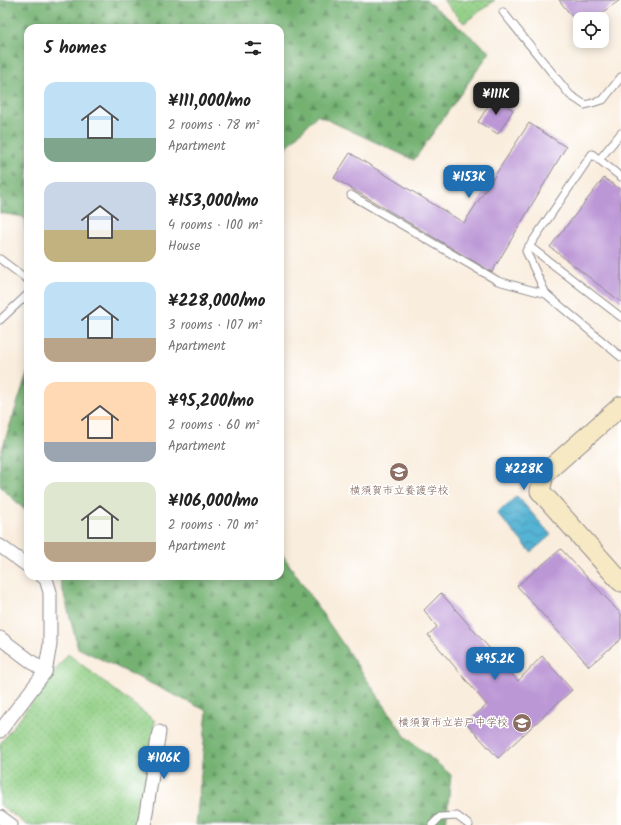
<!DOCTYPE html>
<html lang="en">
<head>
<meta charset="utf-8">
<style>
  body { margin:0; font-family:Kalam,"Klee One",sans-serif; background:#f6f6f6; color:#222; height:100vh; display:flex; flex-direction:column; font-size:15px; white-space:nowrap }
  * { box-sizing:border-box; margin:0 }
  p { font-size:13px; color:#767676 }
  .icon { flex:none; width:22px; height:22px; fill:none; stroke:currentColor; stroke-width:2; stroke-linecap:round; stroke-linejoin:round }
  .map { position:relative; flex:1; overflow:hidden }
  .drawer { position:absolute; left:24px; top:24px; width:260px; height:556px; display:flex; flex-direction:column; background:#fff; border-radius:12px; box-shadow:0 2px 10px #0003 }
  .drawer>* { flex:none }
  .fabs { position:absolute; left:573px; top:12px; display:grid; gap:8px }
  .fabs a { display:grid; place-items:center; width:36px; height:36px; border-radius:8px; background:#fff; box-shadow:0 2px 10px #0003; font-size:20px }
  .price { position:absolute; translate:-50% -34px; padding:0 9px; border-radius:8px; background:#1f6fb2; color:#fff; font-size:13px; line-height:26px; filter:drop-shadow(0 1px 2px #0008) }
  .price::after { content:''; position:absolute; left:50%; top:24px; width:12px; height:9px; margin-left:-6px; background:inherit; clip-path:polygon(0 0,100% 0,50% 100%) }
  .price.on { background:#222; color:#fff }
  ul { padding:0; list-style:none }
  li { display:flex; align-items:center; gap:12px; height:100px; padding:0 20px }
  li span { display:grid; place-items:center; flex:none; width:112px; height:80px; border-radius:12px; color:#555 }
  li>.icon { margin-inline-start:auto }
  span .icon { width:48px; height:48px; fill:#fffc; stroke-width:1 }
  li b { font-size:17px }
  h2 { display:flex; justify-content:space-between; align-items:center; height:48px; padding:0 20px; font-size:17px }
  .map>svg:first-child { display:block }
  .forest { fill:url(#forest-firs); stroke:#4b6a56 }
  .park { fill:url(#park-dots); stroke:#5a7860 }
  .water { fill:url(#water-waves); stroke:#3c6a87 }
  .building { fill:#bc97d6 }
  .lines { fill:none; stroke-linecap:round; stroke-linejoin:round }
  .lane-casing { stroke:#8e888c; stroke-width:9 }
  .street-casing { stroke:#8e888c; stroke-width:15 }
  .secondary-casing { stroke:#8e888c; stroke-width:21 }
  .lane { stroke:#fff; stroke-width:7 }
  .street { stroke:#fff; stroke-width:13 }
  .secondary { stroke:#f7e9c3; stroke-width:19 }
  .labels { text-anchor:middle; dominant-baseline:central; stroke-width:3; stroke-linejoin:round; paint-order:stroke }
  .education-label { font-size:11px; fill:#785e54; stroke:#fff }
</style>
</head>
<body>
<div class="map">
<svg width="621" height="825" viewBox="0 0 621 825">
  <defs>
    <pattern id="forest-firs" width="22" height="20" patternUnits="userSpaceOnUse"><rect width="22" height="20" fill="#74b272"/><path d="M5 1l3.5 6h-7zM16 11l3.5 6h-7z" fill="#5f905f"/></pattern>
    <pattern id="park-dots" width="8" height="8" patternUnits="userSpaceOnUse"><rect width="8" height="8" fill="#91cf85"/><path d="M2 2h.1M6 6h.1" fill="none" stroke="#7db174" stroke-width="1.8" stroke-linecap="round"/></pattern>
    <pattern id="water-waves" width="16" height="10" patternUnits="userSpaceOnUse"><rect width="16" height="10" fill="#55b3d3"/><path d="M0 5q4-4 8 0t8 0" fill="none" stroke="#4691ac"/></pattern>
  </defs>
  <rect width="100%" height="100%" fill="#fff"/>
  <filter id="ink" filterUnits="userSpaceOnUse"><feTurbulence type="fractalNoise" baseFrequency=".025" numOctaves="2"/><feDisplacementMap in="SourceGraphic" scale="8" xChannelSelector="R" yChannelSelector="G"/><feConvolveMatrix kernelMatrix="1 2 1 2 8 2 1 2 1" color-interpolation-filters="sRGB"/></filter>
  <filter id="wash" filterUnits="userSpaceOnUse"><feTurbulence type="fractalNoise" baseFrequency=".012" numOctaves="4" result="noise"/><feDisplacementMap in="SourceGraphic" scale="16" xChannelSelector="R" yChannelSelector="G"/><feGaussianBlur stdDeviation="0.9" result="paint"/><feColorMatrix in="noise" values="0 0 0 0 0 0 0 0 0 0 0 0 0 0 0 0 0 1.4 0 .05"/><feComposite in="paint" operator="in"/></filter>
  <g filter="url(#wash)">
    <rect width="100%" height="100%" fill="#f9eddd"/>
    <g class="forest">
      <path d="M0,0H426L490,52L414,160L317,115L280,154V28H28V250L24,217L0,213Z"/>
      <path d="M28,371V513L0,486V455Z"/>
      <path d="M280,551L405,736L451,775L446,825H196L207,711L78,648L59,576H280Z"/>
    </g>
    <g class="park">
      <path d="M443,0H495L464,23Z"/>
      <path d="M68,654L155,721L140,825H27L0,805V744Z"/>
    </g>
    <path class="water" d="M517,496L551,535L531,552L497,513Z"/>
    <g id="blocks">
      <g class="building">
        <path d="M559,0H620L593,19H580V21L577,23Z"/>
        <path d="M494,97L513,110L498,134L478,122Z"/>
        <path d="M529,123L566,147L492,272L334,178L350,153L464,223Z"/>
        <path d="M604,178L621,190V302L550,247Z"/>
        <path d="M561,549L621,614V639L589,666L517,586Z"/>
        <path d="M441,593L518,681L542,656L572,690L498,758L466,723L487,705L428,635L437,627L424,610Z"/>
      </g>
    </g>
  </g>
  <g filter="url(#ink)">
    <use href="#blocks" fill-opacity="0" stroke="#8e888c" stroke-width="1"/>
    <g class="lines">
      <defs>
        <g id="lane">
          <path d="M503,12L570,95L585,105L603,100L621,77"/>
          <path d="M599,160L621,133"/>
          <path d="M351,195L498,281L546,294L621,357"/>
          <path d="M529,246L621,317"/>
          <path d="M0,259L28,280"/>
          <path d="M546,294L526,251L592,154L621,177"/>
          <path d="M0,320L28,294"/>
          <path d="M432,825L440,817L457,816L469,825"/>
        </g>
        <g id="street">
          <path d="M0,546L28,566"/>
          <path d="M0,638L45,672"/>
          <path d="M0,731L45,672L50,645V592L46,579L42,576"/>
          <path d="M0,817L11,825"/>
          <path d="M144,825L159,732"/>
        </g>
        <path id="secondary" d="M621,406L544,474L540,491L621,582"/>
      </defs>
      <use href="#lane" class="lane-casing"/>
      <use href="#street" class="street-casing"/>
      <use href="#secondary" class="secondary-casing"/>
      <use href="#lane" class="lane"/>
      <use href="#street" class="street"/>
      <use href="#secondary" class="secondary"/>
    </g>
  </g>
  <defs>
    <symbol id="school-disc" viewBox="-11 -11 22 22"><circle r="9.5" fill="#8d6e63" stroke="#fff"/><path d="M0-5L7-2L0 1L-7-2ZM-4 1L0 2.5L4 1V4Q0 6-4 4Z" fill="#fff"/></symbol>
  </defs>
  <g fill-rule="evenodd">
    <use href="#school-disc" x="388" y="461" width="22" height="22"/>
    <use href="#school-disc" x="511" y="712" width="22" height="22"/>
  </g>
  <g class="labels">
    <g class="education-label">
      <text x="399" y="491">横須賀市立養護学校</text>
      <text x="508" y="723" text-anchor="end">横須賀市立岩戸中学校</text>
    </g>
  </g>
</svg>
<div class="fabs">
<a><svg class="icon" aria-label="locate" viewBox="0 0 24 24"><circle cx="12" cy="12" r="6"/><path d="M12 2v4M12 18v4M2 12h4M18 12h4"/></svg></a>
</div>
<b class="price on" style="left:496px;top:116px">¥111K</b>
<b class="price" style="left:469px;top:199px">¥153K</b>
<b class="price" style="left:524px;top:491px">¥228K</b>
<b class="price" style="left:495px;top:681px">¥95.2K</b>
<b class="price" style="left:164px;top:780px">¥106K</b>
<section class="drawer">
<h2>5 homes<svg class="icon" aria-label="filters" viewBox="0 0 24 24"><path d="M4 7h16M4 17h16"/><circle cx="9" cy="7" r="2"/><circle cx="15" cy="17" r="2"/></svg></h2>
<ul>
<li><span style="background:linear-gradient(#bfe0f5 70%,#7fa58c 0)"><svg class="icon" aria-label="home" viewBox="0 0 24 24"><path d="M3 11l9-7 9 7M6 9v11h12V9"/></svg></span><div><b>¥111,000/mo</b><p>2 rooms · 78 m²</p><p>Apartment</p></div></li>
<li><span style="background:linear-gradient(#c9d6e8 60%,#c2b280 0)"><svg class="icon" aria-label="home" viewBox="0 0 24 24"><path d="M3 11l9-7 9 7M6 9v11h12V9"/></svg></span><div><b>¥153,000/mo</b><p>4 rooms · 100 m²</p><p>House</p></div></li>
<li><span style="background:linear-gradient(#bfe0f5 70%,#b9a48a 0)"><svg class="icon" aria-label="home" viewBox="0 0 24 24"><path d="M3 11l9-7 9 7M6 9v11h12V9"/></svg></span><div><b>¥228,000/mo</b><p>3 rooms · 107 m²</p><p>Apartment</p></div></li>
<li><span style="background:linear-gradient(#ffd9b3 75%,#9aa5b1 0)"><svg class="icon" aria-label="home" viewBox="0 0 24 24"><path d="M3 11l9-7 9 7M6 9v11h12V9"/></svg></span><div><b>¥95,200/mo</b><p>2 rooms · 60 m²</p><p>Apartment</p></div></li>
<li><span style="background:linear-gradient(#dfe7d0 75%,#b9a48a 0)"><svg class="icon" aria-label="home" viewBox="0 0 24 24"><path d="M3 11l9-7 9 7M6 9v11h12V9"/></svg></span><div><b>¥106,000/mo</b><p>2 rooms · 70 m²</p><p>Apartment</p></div></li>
</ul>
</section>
</div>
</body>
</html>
